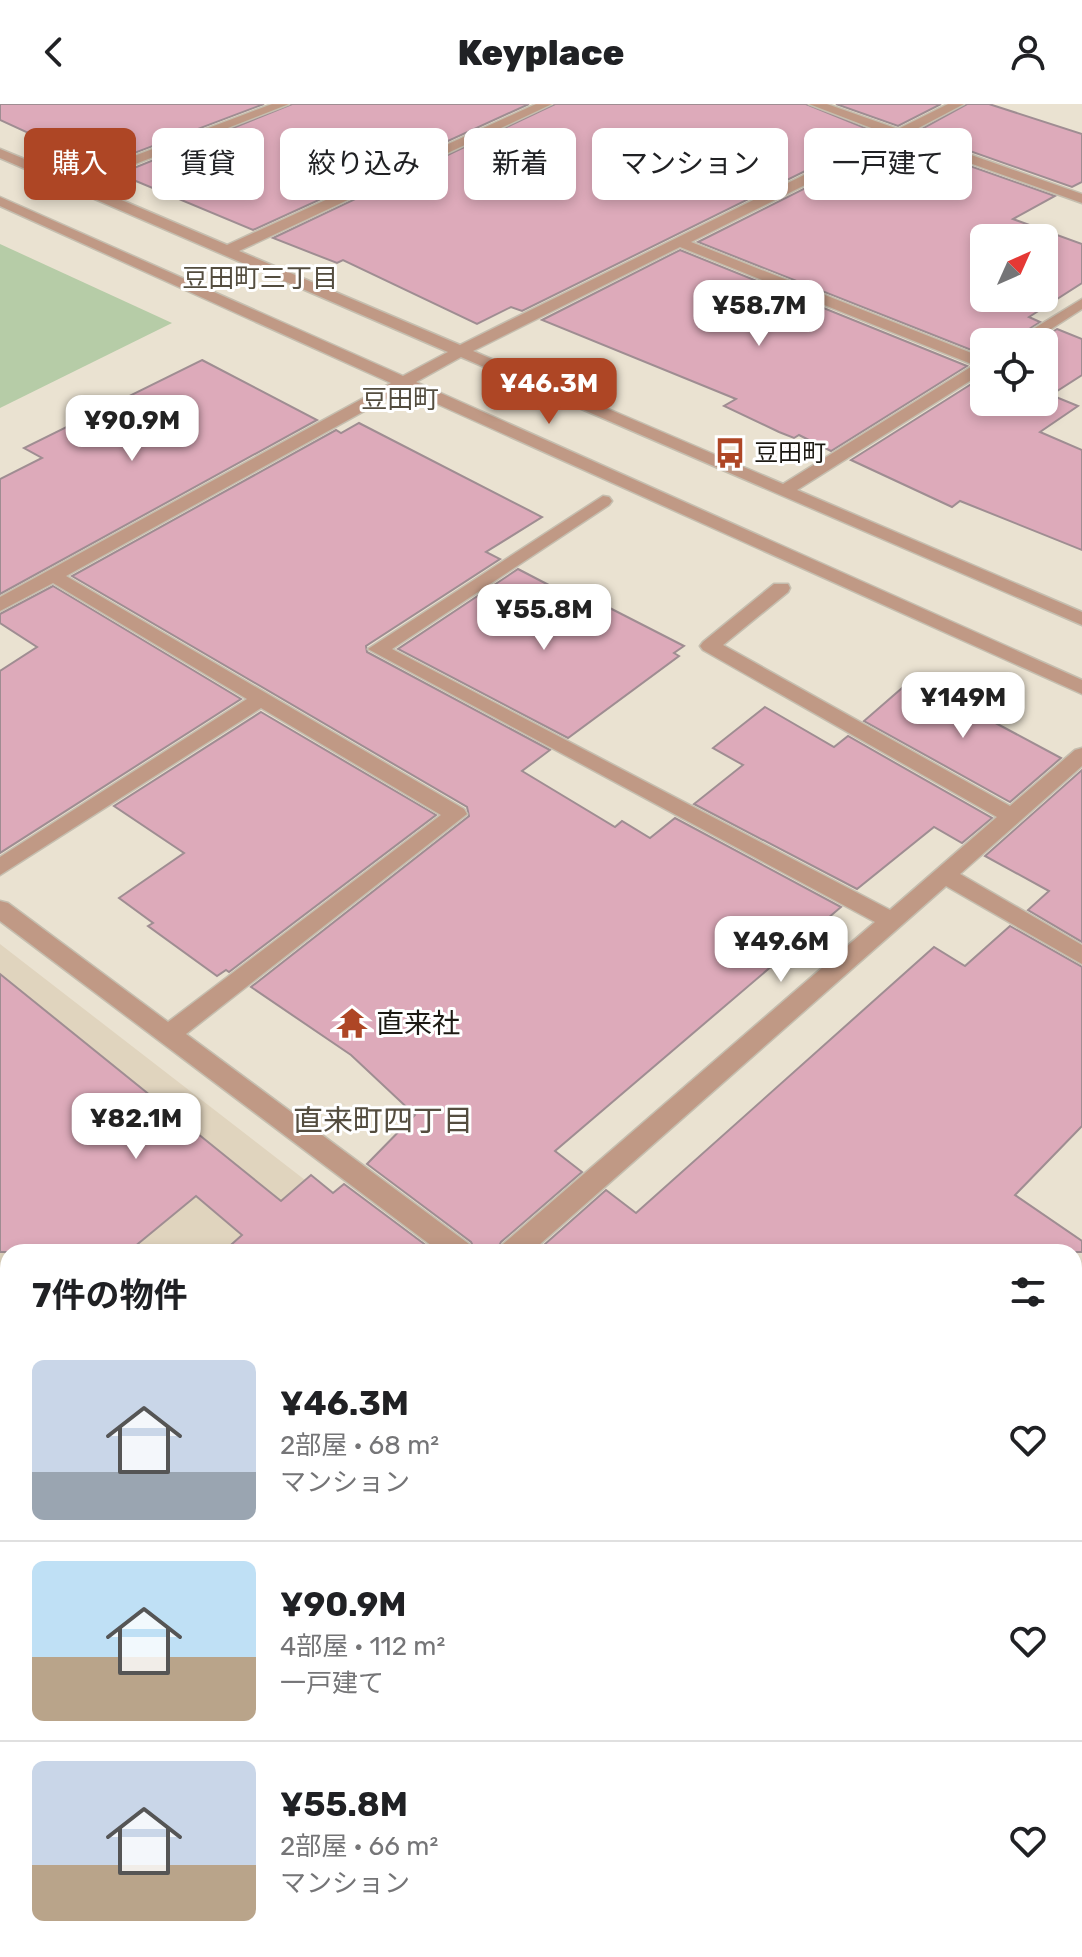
<!DOCTYPE html>
<html lang="ja">
<head>
<meta charset="utf-8">
<style>
  body { margin:0; font-family:Rubik,"Noto Sans JP",sans-serif; background:#f6f6f6; color:#202124; height:100vh; display:flex; flex-direction:column; font-size:30px; white-space:nowrap }
  * { box-sizing:border-box; margin:0 }
  p { font-size:26px; color:#757577 }
  .icon { flex:none; width:44px; height:44px; fill:none; stroke:currentColor; stroke-width:2; stroke-linecap:round; stroke-linejoin:round }
  .map { position:relative; flex:1; overflow:hidden }
  .details { position:absolute; left:0px; top:1140px; width:1082px; height:714px; display:flex; flex-direction:column; background:#fff; border-radius:24px 24px 0 0; box-shadow:0 4px 12px #0003 }
  .details>* { flex:none }
  .hud { position:absolute; left:24px; top:24px; width:1034px; height:72px; display:flex; gap:16px }
  .needle { width:52px; rotate:45deg }
  .controls { position:absolute; left:970px; top:120px; display:grid; gap:16px }
  .controls a { display:grid; place-items:center; width:88px; height:88px; border-radius:12px; background:#fff; box-shadow:0 4px 12px #0003; font-size:40px }
  .price { position:absolute; translate:-50% -68px; padding:0 18px; border-radius:16px; background:#fff; color:#222; font-size:26px; line-height:52px; filter:drop-shadow(0 2px 4px #0008) }
  .price::after { content:''; position:absolute; left:50%; top:48px; width:24px; height:18px; margin-left:-12px; background:inherit; clip-path:polygon(0 0,100% 0,50% 100%) }
  .price.selected { background:#ae4625; color:#fff }
  ul { padding:0; list-style:none }
  li { display:flex; align-items:center; gap:24px; height:200px; padding:0 32px }
  li+li { border-top:2px solid #e0e0e0 }
  li span { display:grid; place-items:center; flex:none; width:224px; height:160px; border-radius:12px; color:#555 }
  li>.icon { margin-inline-start:auto }
  span .icon { width:96px; height:96px; fill:#fffc; stroke-width:1 }
  li b { font-size:34px }
  h2 { display:flex; justify-content:space-between; align-items:center; height:96px; padding:0 32px; font-size:34px }
  .tag { padding:0 28px; border-radius:12px; background:#fff; box-shadow:0 4px 12px #0003; font-size:28px; line-height:72px }
  .tag.selected { background:#ae4625; color:#fff }
  header { display:flex; justify-content:space-between; align-items:center; height:104px; padding:0 32px; background:#fff; font-size:36px; font-weight:800 }
  .map>svg:first-child { display:block }
  .built { fill:#e0d4be }
  .green { fill:#b6cca7 }
  .building { fill:#ddaaba; stroke:#9f8d92; stroke-width:2; fill-rule:evenodd }
  .lines { fill:none; stroke-linecap:round; stroke-linejoin:round }
  .minor-casing { stroke:#c5beaf; stroke-width:3 }
  .minor { fill:#c09985; fill-rule:evenodd }
  .labels { text-anchor:middle; dominant-baseline:central; stroke-width:6; stroke-linejoin:round; paint-order:stroke }
  .far-poi-label { font-size:24px; fill:#1c1913; stroke:#fff; text-anchor:start }
  .far-neighbourhood-label { font-size:26px; fill:#544d3f; stroke:#fff }
  .far-quarter-label { font-size:26px; fill:#544d3f; stroke:#fff }
  .poi-label { font-size:28px; fill:#1c1913; stroke:#fff; text-anchor:start }
  .neighbourhood-label { font-size:30px; fill:#544d3f; stroke:#fff }
</style>
</head>
<body>
<header><svg class="icon" aria-label="back" viewBox="0 0 24 24"><path d="M15 5l-7 7 7 7"/></svg>Keyplace<svg class="icon" aria-label="person" viewBox="0 0 24 24"><circle cx="12" cy="8" r="4"/><path d="M4 21q1-7 8-7t8 7"/></svg></header>
<div class="map">
<svg width="1082" height="1853" viewBox="0 0 1082 1853">
  <rect width="100%" height="100%" fill="#eae2d1"/>
  <path class="built" d="M0,840L398,1148H8V1522L0,1529Z"/>
  <path class="green" d="M0,140L172,219L0,304Z"/>
  <g class="building">
    <path d="M0,0H264L100,62L0,16Z"/>
    <path d="M292,0H529L253,126L119,70Z"/>
    <path d="M555,0H806L880,30L522,207L511,203L477,220L343,156L337,159L273,134Z"/>
    <path d="M836,0H941L898,22Z"/>
    <path d="M967,0H989L1082,30V78L1072,83L916,28Z"/>
    <path d="M899,37L1055,92L1013,115L1082,140V179L1029,213L1040,218L1009,238H984V251L698,138ZM984,134H1044V194H984Z"/>
    <path d="M680,146L967,262L831,347L799,331L794,334L779,328L724,302L736,295L542,216Z"/>
    <path d="M1057,225L1082,235V271L1051,291L1078,302L1040,328L1082,346V446L960,397L952,403L851,356L984,272V298H1044V238H1037Z"/>
    <path d="M202,256L317,316L0,490V375L42,354L24,344Z"/>
    <path d="M359,319L542,413L486,448L500,455L366,542L367,548L550,646L522,667L615,723L622,717L650,734L675,714L841,803L555,1047L582,1068L501,1138L496,1148H476L471,1138L367,1060L415,1011L351,951L251,883L469,712L467,703L72,472L336,326L341,329Z"/>
    <path d="M518,465L593,504L600,499L684,542L674,549L679,552L568,634L398,545Z"/>
    <path d="M53,482L241,595L0,749V567L37,543L0,519V510Z"/>
    <path d="M917,577L1061,654L1010,698L864,617L909,578L914,580Z"/>
    <path d="M765,603L834,643L848,632L992,714L962,739L934,723L857,785L694,700L743,661L713,644Z"/>
    <path d="M261,608L436,711L229,868L226,866L217,872L148,822L153,819L119,794L184,749L114,702Z"/>
    <path d="M1082,666V838L1028,806L1049,787L985,752Z"/>
    <path d="M1010,822L1082,863V1022L1015,1091L1082,1137V1148H536L606,1086L636,1109L934,843L965,862Z"/>
    <path d="M0,870L281,1097L311,1071L333,1089L344,1080L435,1148H223L242,1131L196,1092L128,1148H0Z"/>
  </g>
  <g class="lines">
    <defs>
      <g id="minor">
        <path d="M272,0H289L84,80L227,141L536,0H552L239,147L460,241L887,30L809,0H827L898,25L948,0H964L909,29L1082,90V99L899,34L691,138L984,254V268L797,386L1082,508V521L461,253L416,278L1082,576V590L404,285L66,472L464,705L467,710L186,930L469,1140L473,1148H440L0,817V797L8,799L168,918L441,711L261,604L0,771V753L247,595L53,479L0,507V493L391,279L0,102V93L403,272L448,248L0,54V45L73,75ZM680,143L974,261L783,380L473,247Z"/>
        <path d="M1082,195V205L1031,238H1012Z"/>
        <path d="M603,392L609,393L612,397L609,401L392,545L890,806L997,713L703,546L700,542L703,538L774,480H788L790,484L788,488L723,541L1010,702L1075,646L1082,644V662L960,770L1082,841V860L946,782L531,1148H499L503,1140L875,818L368,545Z"/>
        <path d="M8,1570V1606L0,1609V1573Z"/>
        <path d="M1074,1589L1082,1592V1627L1074,1624Z"/>
        <path d="M678,1846H718L721,1853H681Z"/>
      </g>
    </defs>
    <use href="#minor" class="minor-casing"/>
    <use href="#minor" class="minor"/>
  </g>
  <defs>
    <symbol id="bus-bare" viewBox="-9 -9 18 18"><path d="M-5-6H5V4H4V6H2V4H-2V6H-4V4H-5ZM-3.5-4V0h7V-4ZM-3.5 1.2v1.5H-2V1.2ZM2 1.2v1.5H3.5V1.2Z" fill="#ae4625" stroke="#fff" stroke-width="2.5" paint-order="stroke"/></symbol>
    <symbol id="temple-bare" viewBox="-9 -9 18 18"><path d="M0-6L5-2H3V0L6.5 2.5H4V6H1.5V3h-3V6H-4V2.5H-6.5L-3 0V-2H-5Z" fill="#ae4625" stroke="#fff" stroke-width="2.5" paint-order="stroke"/></symbol>
  </defs>
  <g fill-rule="evenodd">
    <use href="#bus-bare" x="708" y="327" width="44" height="44"/>
    <use href="#temple-bare" x="330" y="897" width="44" height="44"/>
  </g>
  <g class="labels">
    <g class="far-poi-label">
      <text x="754" y="349">豆田町</text>
    </g>
    <g class="far-neighbourhood-label">
      <text x="260" y="174">豆田町三丁目</text>
    </g>
    <g class="far-quarter-label">
      <text x="400" y="295">豆田町</text>
    </g>
    <g class="poi-label">
      <text x="376" y="919">直来社</text>
    </g>
    <g class="neighbourhood-label">
      <text x="383" y="1017">直来町四丁目</text>
    </g>
  </g>
</svg>
<div class="controls">
<a><svg class="needle" viewBox="-14 -14 28 28"><path d="M0-13l5 13h-10z" fill="#e53935"/><path d="M0 13l5-13h-10z" fill="#757577"/></svg></a>
<a><svg class="icon" aria-label="locate" viewBox="0 0 24 24"><circle cx="12" cy="12" r="6"/><path d="M12 2v4M12 18v4M2 12h4M18 12h4"/></svg></a>
</div>
<b class="price" style="left:759px;top:244px">¥58.7M</b>
<b class="price selected" style="left:549px;top:322px">¥46.3M</b>
<b class="price" style="left:132px;top:359px">¥90.9M</b>
<b class="price" style="left:544px;top:548px">¥55.8M</b>
<b class="price" style="left:963px;top:636px">¥149M</b>
<b class="price" style="left:781px;top:880px">¥49.6M</b>
<b class="price" style="left:136px;top:1057px">¥82.1M</b>
<div class="hud">
<a class="tag selected">購入</a>
<a class="tag">賃貸</a>
<a class="tag">絞り込み</a>
<a class="tag">新着</a>
<a class="tag">マンション</a>
<a class="tag">一戸建て</a>
</div>
<section class="details">
<h2>7件の物件<svg class="icon" aria-label="filters" viewBox="0 0 24 24"><path d="M4 7h16M4 17h16"/><circle cx="9" cy="7" r="2"/><circle cx="15" cy="17" r="2"/></svg></h2>
<ul>
<li><span style="background:linear-gradient(#c9d6e8 70%,#9aa5b1 0)"><svg class="icon" aria-label="home" viewBox="0 0 24 24"><path d="M3 11l9-7 9 7M6 9v11h12V9"/></svg></span><div><b>¥46.3M</b><p>2部屋 · 68 m²</p><p>マンション</p></div><svg class="icon" aria-label="heart" viewBox="0 0 24 24"><path d="M12 20l-8-8c-3-5 5-10 8-4 3-6 11-1 8 4z"/></svg></li>
<li><span style="background:linear-gradient(#bfe0f5 60%,#b9a48a 0)"><svg class="icon" aria-label="home" viewBox="0 0 24 24"><path d="M3 11l9-7 9 7M6 9v11h12V9"/></svg></span><div><b>¥90.9M</b><p>4部屋 · 112 m²</p><p>一戸建て</p></div><svg class="icon" aria-label="heart" viewBox="0 0 24 24"><path d="M12 20l-8-8c-3-5 5-10 8-4 3-6 11-1 8 4z"/></svg></li>
<li><span style="background:linear-gradient(#c9d6e8 65%,#b9a48a 0)"><svg class="icon" aria-label="home" viewBox="0 0 24 24"><path d="M3 11l9-7 9 7M6 9v11h12V9"/></svg></span><div><b>¥55.8M</b><p>2部屋 · 66 m²</p><p>マンション</p></div><svg class="icon" aria-label="heart" viewBox="0 0 24 24"><path d="M12 20l-8-8c-3-5 5-10 8-4 3-6 11-1 8 4z"/></svg></li>
</ul>
</section>
</div>
</body>
</html>
